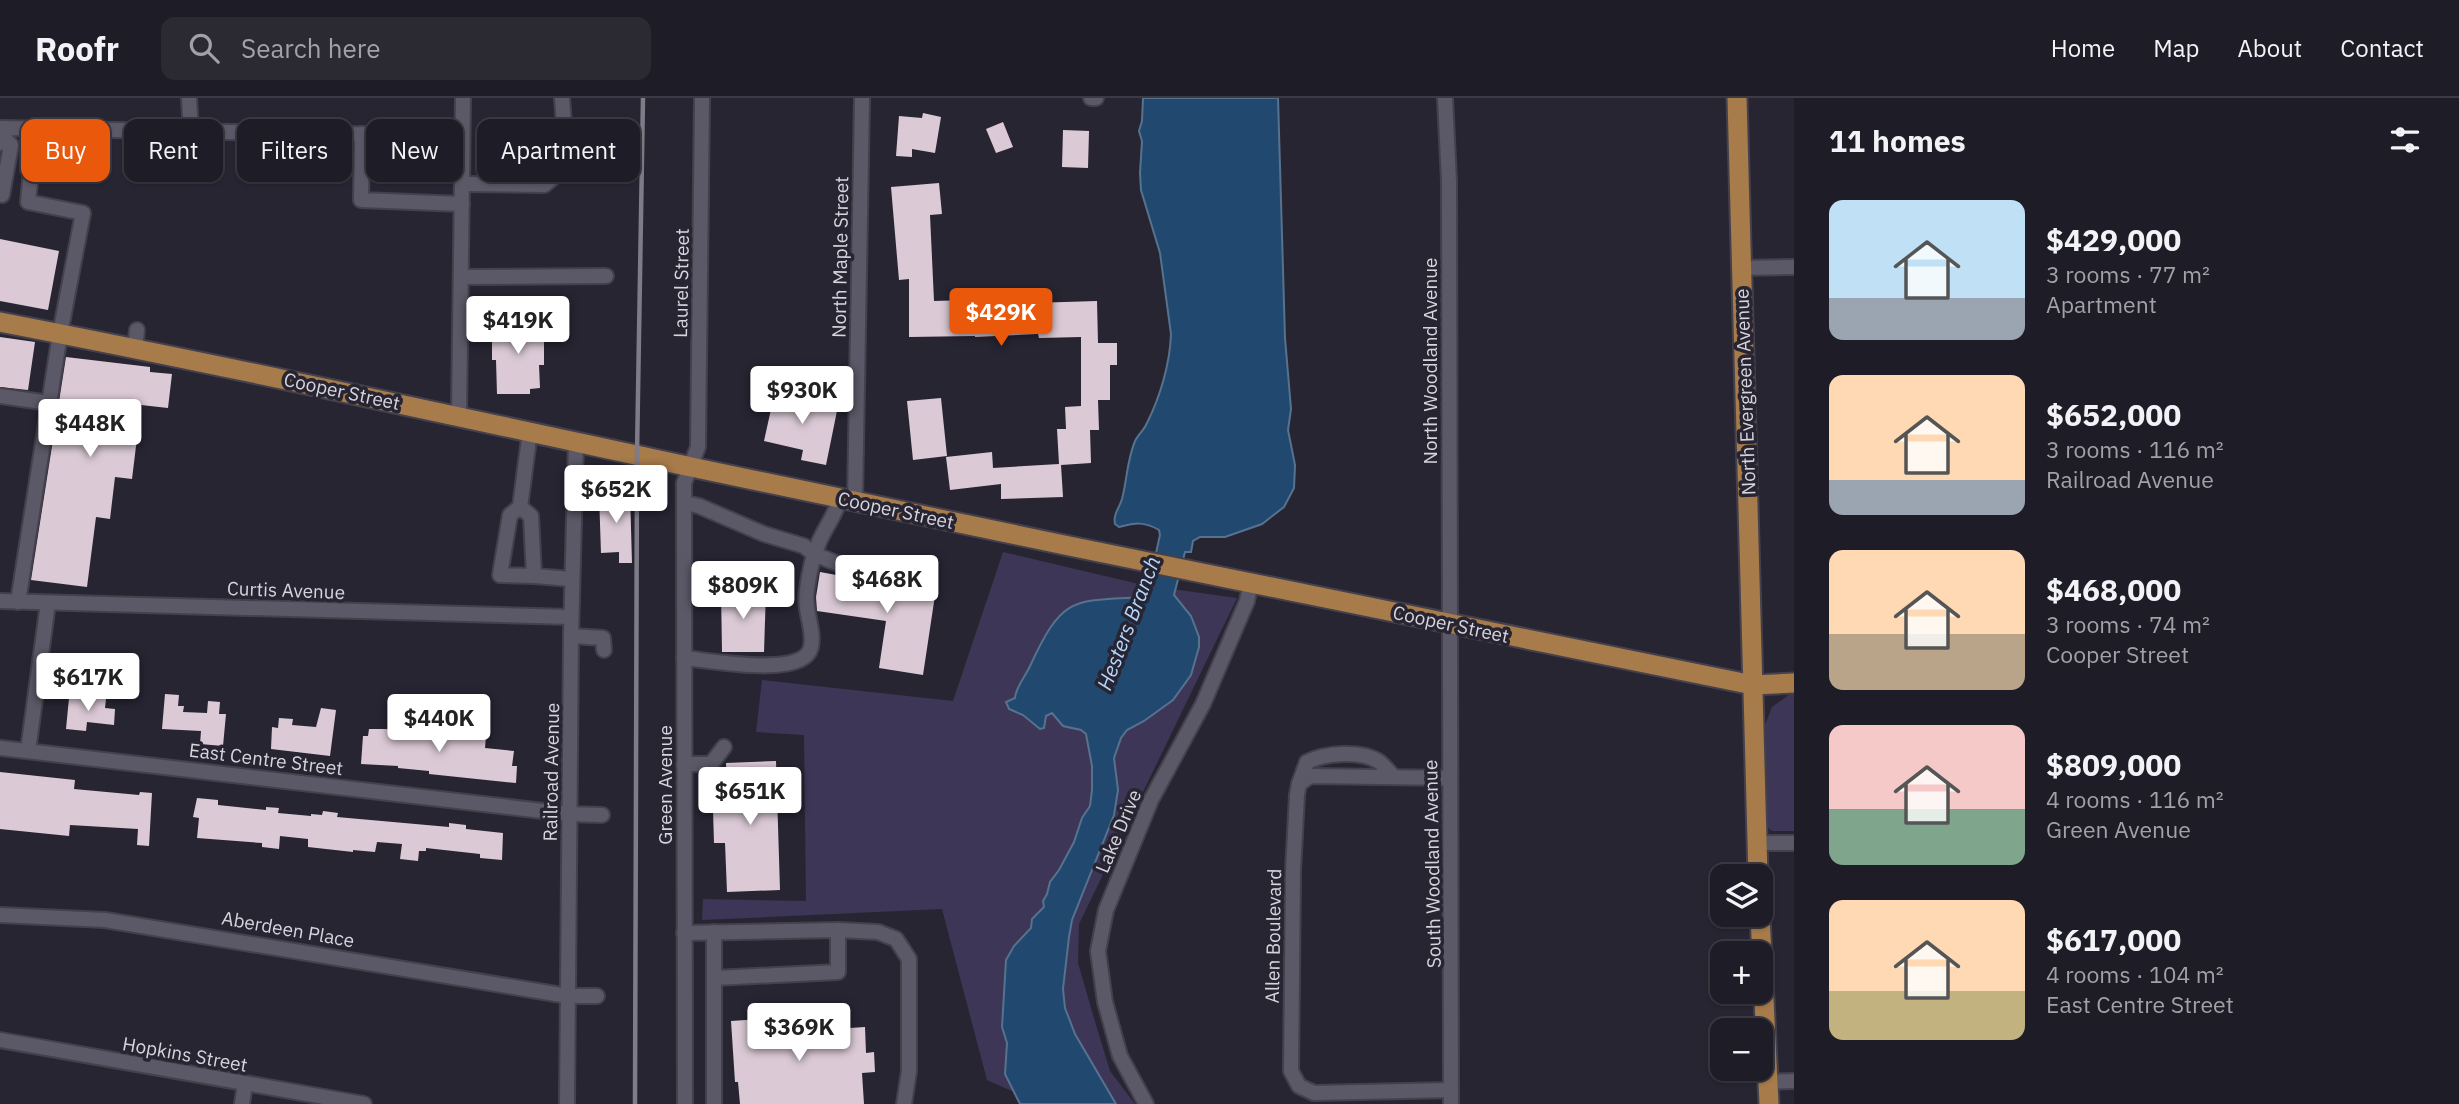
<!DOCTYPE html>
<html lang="en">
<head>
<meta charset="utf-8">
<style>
  body { margin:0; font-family:"IBM Plex Sans",sans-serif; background:#2b2932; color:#f1f3f6; height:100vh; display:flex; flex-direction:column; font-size:26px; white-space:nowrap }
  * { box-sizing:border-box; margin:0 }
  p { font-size:23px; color:#a1a1a7 }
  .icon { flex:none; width:38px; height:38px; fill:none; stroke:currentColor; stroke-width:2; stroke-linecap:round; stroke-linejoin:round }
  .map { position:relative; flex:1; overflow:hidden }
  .sheet { display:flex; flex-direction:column; background:#1e1c26; width:665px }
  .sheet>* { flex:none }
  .guide { position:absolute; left:21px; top:21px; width:665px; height:63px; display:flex; gap:14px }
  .controls { position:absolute; left:1710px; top:766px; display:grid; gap:14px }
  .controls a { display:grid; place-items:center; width:63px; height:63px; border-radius:14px; background:#1e1c26; box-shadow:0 2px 5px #0004,0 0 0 2px #3c3a43; font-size:35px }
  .price { position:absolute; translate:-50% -60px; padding:0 16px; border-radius:7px; background:#fff; color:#222; font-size:23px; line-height:46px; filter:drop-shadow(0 2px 4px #0008) }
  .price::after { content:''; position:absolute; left:50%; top:42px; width:21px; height:16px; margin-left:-10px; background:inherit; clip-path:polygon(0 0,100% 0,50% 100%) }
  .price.on { background:#ea580c; color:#fff }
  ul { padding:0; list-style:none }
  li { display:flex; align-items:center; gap:21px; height:175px; padding:0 35px }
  li span { display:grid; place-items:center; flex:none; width:196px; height:140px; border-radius:14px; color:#555 }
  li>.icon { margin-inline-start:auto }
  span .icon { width:84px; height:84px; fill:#fffc; stroke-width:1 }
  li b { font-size:30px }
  h2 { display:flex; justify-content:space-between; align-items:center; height:84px; padding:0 35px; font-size:30px }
  .chip { padding:0 24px; border-radius:14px; background:#1e1c26; box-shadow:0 2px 5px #0004,0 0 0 2px #3c3a43; font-size:24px; line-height:63px }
  .chip.on { background:#ea580c; color:#fff }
  header { display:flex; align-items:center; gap:42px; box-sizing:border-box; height:98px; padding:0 35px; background:#1e1c26; border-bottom:2px solid #3c3a43 }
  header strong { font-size:33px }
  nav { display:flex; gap:38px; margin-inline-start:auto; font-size:24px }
  .search { width:490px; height:63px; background:#2b2932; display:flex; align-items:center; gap:18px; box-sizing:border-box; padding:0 24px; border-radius:14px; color:#a1a1a7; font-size:26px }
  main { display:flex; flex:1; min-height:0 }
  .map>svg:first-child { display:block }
  .green { fill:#3d3656 }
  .water { fill:#21486e; stroke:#57728f; stroke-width:2 }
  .building { fill:#dbcad6 }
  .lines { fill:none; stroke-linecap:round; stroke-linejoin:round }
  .minor-casing { stroke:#44414d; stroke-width:18 }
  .major-casing { stroke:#44414d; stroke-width:23 }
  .minor { stroke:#5b5867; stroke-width:14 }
  .major { stroke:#a77b4a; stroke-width:19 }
  .rail { stroke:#7f7c88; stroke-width:4.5 }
  .labels { text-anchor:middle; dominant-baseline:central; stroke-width:7; stroke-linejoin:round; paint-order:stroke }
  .street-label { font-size:19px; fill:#d6d4dd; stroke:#282533 }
  .water-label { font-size:21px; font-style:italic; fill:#b3d7fd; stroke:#282533 }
</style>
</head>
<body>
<header>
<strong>Roofr</strong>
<div class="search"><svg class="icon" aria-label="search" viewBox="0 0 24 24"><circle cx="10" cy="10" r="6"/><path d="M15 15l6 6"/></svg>Search here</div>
<nav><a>Home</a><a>Map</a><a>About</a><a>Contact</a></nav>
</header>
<main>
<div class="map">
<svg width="1794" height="1006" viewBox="0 0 1794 1006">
  <rect width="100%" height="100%" fill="#282533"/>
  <g class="green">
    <path d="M1003,454L1143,487L1237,500L1079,826L1078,865L1096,927L1110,973L1135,1006H1022L1014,994L987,982L942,811L702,822L703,801L806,803L804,637L756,634L762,582L953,603Z"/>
    <path d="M1790,596H1794V733H1772L1767,729L1765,627L1772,609Z"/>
  </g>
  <path class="water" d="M1143,0H1278L1285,240L1291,311L1288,332L1295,367L1294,390L1284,409L1262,426L1225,439H1200L1193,443L1191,454H1185L1174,497L1191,518L1199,539V549L1191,577L1173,602L1144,623L1127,632L1121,640L1114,660L1118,692L1114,717L1072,822L1069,839L1063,891L1065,910L1075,936L1116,1006H1020L1005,976L1007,945L1002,929L1006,862L1014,848L1031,830L1032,821L1044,809L1043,803L1047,796L1050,784L1059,772L1074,744L1082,720L1090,708L1092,692V668L1086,636L1081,632L1063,628L1052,615L1046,618L1044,630L1040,631L1023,617L1009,611L1006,604L1015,600C1016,588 1026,578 1031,566C1063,497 1073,503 1143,499L1147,496L1160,437L1159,432C1144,423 1135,425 1119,429L1115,426C1113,416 1119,411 1122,401C1127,382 1127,362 1135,343C1138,337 1144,332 1147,325C1160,299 1170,266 1171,236L1160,155L1141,92L1140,75L1142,43L1139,33L1142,23Z"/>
  <g class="building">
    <path d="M923,15L941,19L935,55L912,51V59L896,58L899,18L922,20Z"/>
    <path d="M1003,24L1013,49L996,55L986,31Z"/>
    <path d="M1063,32L1089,33L1088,70L1062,69Z"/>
    <path d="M939,85L942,116L930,117L934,203L969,202V205L1032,202V205L1097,203L1098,245H1117V267H1110V302H1098L1099,332H1090L1091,365L1061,367L1063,399L1001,401V386L950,392L946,359L992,354L993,370L1059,366L1057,331H1066L1065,309L1081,308V239L1039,240L1038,236L975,239V238L909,239V181L899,182L891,89Z"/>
    <path d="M0,141L59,153L48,212L0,203Z"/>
    <path d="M544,223V267H539L540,290L530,291V296H497L496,262H492V224Z"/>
    <path d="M0,239L35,244L28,292L0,289Z"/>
    <path d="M66,259L150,269V274L172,276L168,310L141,307L132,381L115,379L110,421L96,419L87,489L31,482Z"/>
    <path d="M775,293L838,308L826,367L801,362L803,352L764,343Z"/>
    <path d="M941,300L947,358L913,362L907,303Z"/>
    <path d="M630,395L632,465H619V454L601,455L599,396Z"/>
    <path d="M820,474L842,478L861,484L859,495L894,500L897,476L915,479L916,474L929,476L928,483L937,484L923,577L879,570L886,523L817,513L816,499Z"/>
    <path d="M721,492H766L764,554H722Z"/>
    <path d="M165,596L179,597L178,608H184L183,614L207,615L208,603L220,604L219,616H226L223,648L200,646L201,633L162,631Z"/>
    <path d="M69,600L106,601L105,610L115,611L114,627L87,624L86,633L66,631Z"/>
    <path d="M321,610L336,612L330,658L271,651L272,629L278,630L279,620L293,621L292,627L316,629Z"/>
    <path d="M403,629L443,634V630L455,631V635L486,638L485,650L514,653L512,668H517L516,685L429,676V673L398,670V668L361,666L363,638H368L369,631H403Z"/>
    <path d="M776,663L780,792L727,794L725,745H714L713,712L728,711L726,665Z"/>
    <path d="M0,674L75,682L74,691L139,697L140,694L152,695L149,748L137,747L138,731L70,727L69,738L0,731Z"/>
    <path d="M197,700L218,702V707L266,712V709L279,710L278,715L311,718V716L322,717L323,713L338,715L337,719L449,729V725L466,727V731L503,735L502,762L480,760V756L426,750V753H419L418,763L400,761L402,746L377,744L375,754L353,752V754L308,749V741L280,738L279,751L262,749V745L197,740L199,720L193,719Z"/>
    <path d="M803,918L804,933L865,929L866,955L874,954L875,974L862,975L864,1006H740L738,984H735L731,923Z"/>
  </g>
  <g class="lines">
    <defs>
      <g id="minor">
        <path d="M189,0L191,33"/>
        <path d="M562,0L567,68L612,69"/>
        <path d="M1091,0H1096"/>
        <path d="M1445,0L1449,83L1451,1006"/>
        <path d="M0,30L462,38"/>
        <path d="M362,36L361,102L462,106"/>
        <path d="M0,45L6,42L11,47L2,97"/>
        <path d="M462,86L544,87L567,68"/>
        <path d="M1741,170L1794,169"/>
        <path d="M461,179L606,178"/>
        <path d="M135,251L137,232"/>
        <path d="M0,298L49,305"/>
        <path d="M459,317L463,0"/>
        <path d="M530,333L520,409L531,418L534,478L572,481"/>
        <path d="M855,403L862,0"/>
        <path d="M685,405L699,408L764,436L804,448L814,456L856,473L884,479"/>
        <path d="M520,409L510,417L500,477L534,478"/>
        <path d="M0,503L571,519"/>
        <path d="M18,504L60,236L83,115L28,104L35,31"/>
        <path d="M571,538L603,540L604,552"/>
        <path d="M684,560C709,562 804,581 811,549C815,531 803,512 807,491C809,475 813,458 819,444C826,428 836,416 840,400"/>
        <path d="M0,650L569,716L602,717"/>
        <path d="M28,653L48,505"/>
        <path d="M684,666H711L724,649"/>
        <path d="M1450,680L1310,678L1299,686L1297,697L1293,773L1291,973L1299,988L1314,995L1451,992"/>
        <path d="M1299,686L1307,664C1325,655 1360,652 1378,663C1384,667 1389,674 1394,679"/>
        <path d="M1757,745H1794"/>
        <path d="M0,817L105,822L568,898H597"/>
        <path d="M684,835L838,832L878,834L896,841L909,861V973L904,1006"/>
        <path d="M715,880L838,874V832"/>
        <path d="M0,942L364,1006"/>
        <path d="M1767,984L1794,983"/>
        <path d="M242,1006L245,986"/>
        <path d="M567,1006L571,538L576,343"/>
        <path d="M685,1006L684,385L698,349L702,0"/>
        <path d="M714,1006V834"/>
        <path d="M1146,1006L1120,958L1105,904L1098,853L1106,812L1151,702L1203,606L1247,503L1251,484"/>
      </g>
      <g id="major">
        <path d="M1737,0L1758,779"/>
        <path d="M0,224C233,269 464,320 696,370C1048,444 1400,517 1753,587L1794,585"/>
        <path d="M1760,817L1769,1006"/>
      </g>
    </defs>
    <use href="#minor" class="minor-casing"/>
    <use href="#major" class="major-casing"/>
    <use href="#minor" class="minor"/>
    <use href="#major" class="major"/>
    <path class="rail" d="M635,1006L637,356L643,0"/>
  </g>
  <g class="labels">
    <g class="street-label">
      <text transform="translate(840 159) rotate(-89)">North Maple Street</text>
      <text transform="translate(681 185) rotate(-89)">Laurel Street</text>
      <text transform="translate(1430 263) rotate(-90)">North Woodland Avenue</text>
      <text transform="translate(342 293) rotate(12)">Cooper Street</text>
      <text transform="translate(1745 294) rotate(-92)">North Evergreen Avenue</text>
      <text transform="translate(896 412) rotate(12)">Cooper Street</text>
      <text transform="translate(286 492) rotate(2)">Curtis Avenue</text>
      <text transform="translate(1451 526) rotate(12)">Cooper Street</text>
      <text transform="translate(266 661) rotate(7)">East Centre Street</text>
      <text transform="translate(551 674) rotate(-89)">Railroad Avenue</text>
      <text transform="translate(665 687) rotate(-90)">Green Avenue</text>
      <text transform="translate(1118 733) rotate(-67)">Lake Drive</text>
      <text transform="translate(1432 766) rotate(-91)">South Woodland Avenue</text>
      <text transform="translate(288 831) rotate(10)">Aberdeen Place</text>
      <text transform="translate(1273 838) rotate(-89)">Allen Boulevard</text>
      <text transform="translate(185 956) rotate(10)">Hopkins Street</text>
    </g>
    <g class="water-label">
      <text transform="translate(1128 525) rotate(-69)">Hesters Branch</text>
    </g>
  </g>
</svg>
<div class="controls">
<a><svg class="icon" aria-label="layers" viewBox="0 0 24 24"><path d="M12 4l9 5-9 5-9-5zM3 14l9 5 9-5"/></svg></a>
<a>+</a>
<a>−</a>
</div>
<b class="price on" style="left:1001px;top:250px">$429K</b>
<b class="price" style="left:518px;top:258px">$419K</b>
<b class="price" style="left:802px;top:328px">$930K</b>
<b class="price" style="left:90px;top:361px">$448K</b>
<b class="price" style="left:616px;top:427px">$652K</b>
<b class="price" style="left:887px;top:517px">$468K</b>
<b class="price" style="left:743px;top:523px">$809K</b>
<b class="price" style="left:88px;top:615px">$617K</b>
<b class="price" style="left:439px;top:656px">$440K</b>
<b class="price" style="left:750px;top:729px">$651K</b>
<b class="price" style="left:799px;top:965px">$369K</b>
<div class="guide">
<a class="chip on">Buy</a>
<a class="chip">Rent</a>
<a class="chip">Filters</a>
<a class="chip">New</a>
<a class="chip">Apartment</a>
</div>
</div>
<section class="sheet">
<h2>11 homes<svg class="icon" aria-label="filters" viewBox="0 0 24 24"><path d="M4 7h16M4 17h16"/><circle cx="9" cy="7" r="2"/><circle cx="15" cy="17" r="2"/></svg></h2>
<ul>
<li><span style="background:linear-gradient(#bfe0f5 70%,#9aa5b1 0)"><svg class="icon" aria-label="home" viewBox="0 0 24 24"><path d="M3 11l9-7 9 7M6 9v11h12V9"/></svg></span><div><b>$429,000</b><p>3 rooms · 77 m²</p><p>Apartment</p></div></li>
<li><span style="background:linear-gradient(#ffd9b3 75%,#9aa5b1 0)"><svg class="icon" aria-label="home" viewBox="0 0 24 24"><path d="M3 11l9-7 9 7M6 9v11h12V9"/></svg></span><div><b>$652,000</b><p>3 rooms · 116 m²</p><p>Railroad Avenue</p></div></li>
<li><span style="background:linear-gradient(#ffd9b3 60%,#b9a48a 0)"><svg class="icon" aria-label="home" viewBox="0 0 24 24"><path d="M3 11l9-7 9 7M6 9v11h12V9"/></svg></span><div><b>$468,000</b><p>3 rooms · 74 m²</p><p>Cooper Street</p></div></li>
<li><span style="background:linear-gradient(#f6c9c9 60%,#7fa58c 0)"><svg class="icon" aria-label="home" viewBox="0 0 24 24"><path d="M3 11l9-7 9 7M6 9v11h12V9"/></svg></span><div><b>$809,000</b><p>4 rooms · 116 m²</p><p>Green Avenue</p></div></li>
<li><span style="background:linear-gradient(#ffd9b3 65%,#c2b280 0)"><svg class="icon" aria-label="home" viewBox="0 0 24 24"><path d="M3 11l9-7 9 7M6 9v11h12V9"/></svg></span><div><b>$617,000</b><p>4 rooms · 104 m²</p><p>East Centre Street</p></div></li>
</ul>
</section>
</main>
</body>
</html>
